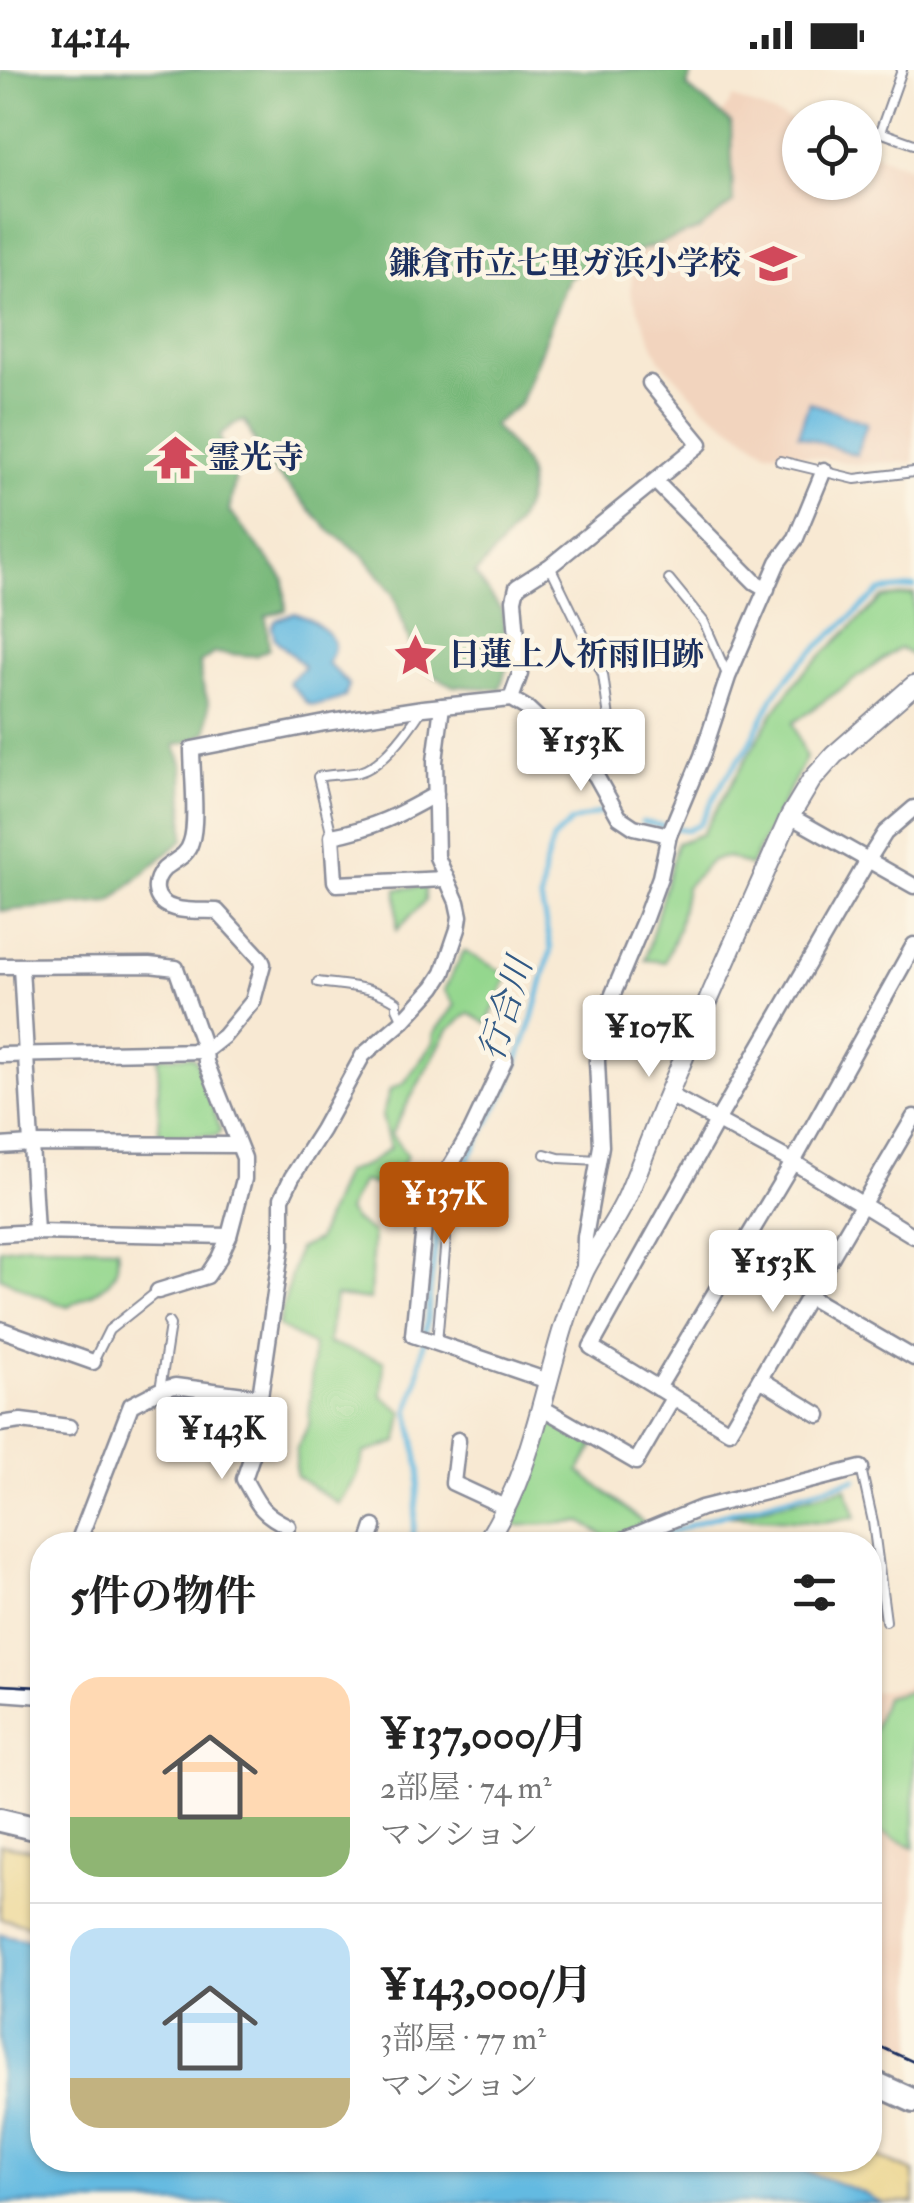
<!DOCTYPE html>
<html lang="ja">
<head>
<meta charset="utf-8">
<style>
  body { margin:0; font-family:"IM FELL Double Pica","Noto Serif JP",serif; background:#f6f6f6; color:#222; height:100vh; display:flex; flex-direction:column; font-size:38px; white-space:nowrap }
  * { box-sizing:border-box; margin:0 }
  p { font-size:32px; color:#767676 }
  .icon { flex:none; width:55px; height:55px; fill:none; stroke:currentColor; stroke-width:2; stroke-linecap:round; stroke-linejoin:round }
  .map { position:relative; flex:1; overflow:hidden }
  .sheet { position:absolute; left:30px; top:1462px; width:852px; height:640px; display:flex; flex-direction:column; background:#fff; border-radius:40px; box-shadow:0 2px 8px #0004 }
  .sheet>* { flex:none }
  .buttons { position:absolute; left:782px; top:30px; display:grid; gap:20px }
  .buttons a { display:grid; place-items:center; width:100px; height:100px; border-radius:50%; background:#fff; box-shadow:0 2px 8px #0004; font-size:50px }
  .price { position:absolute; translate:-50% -85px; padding:0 22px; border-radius:10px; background:#fff; color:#222; font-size:32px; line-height:65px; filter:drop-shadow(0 2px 5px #0008) }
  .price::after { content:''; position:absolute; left:50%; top:60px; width:30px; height:22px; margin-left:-15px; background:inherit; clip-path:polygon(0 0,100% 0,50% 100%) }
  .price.on { background:#b45309; color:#fff }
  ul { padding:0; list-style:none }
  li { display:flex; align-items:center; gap:30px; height:250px; padding:0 40px }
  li+li { border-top:2px solid #e0e0e0 }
  li span { display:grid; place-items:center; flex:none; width:280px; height:200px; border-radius:30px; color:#555 }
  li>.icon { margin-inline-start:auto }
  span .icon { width:120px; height:120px; fill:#fffc; stroke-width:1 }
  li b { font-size:42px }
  h2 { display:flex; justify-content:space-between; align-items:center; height:120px; padding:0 40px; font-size:42px }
  .status { display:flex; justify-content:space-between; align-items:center; height:70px; padding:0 50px; background:#fff; direction:ltr }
  .status svg { height:28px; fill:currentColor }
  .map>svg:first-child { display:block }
  .built { fill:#f2d4be }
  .green { fill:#94d78e; stroke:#588376; stroke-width:2.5 }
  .forest { fill:#77b879; stroke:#49746c; stroke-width:2.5 }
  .sand { fill:#eeda9e; stroke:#84847e; stroke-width:2.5 }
  .water { fill:#64bae1; stroke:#4074a0; stroke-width:2.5 }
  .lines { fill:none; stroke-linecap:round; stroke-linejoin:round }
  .stream { stroke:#64bae1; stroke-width:5 }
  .service-casing { stroke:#8a8c98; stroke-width:12 }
  .minor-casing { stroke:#8a8c98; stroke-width:19 }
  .tertiary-casing { stroke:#8a8c98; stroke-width:22 }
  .trunk-casing { stroke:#8a8c98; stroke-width:28 }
  .service { stroke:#fff; stroke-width:8 }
  .minor { stroke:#fff; stroke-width:14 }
  .tertiary { stroke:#fff; stroke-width:18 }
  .trunk { stroke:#fff; stroke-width:22 }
  .tram { stroke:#1b2f5e; stroke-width:2.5 }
  .labels { text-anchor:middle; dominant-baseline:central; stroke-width:9; stroke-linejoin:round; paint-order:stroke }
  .poi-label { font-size:32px; font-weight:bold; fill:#1b2f5e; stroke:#fcf5e5; text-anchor:start }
  .water-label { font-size:35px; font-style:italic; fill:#315985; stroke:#fcf5e5 }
</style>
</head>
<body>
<div class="status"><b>14:14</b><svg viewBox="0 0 49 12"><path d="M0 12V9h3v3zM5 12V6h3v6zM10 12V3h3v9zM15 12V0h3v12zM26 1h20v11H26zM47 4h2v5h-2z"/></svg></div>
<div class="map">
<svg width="914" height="2133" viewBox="0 0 914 2133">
  <rect width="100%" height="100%" fill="#fcf5e5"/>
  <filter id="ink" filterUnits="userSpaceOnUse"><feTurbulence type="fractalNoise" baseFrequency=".01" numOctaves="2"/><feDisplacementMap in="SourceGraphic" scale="20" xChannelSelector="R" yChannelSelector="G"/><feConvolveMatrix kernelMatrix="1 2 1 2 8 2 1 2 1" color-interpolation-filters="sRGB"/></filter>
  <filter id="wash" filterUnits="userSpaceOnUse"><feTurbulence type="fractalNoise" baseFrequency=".0048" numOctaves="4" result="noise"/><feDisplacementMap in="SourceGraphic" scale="40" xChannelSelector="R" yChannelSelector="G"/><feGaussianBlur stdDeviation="2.25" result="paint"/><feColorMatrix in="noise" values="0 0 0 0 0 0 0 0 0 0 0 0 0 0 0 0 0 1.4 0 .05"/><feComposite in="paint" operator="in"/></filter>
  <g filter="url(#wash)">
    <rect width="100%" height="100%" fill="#f8e9d3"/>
    <g class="built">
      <path d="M733,28L800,54V112H865V80L914,99V392L856,394L786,382L766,381L704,337L660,290L630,221L639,167Z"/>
      <path d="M914,1607V1981L870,1960V1622L905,1617Z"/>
    </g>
    <g class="green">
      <path d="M914,524V586L899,578L793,653L806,688L750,796L728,787L712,790L686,817L678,859L665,892L645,890L677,773L702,764L773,643L801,605L882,528Z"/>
      <path d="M425,816V831L397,860V819Z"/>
      <path d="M464,881L501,901L507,908L487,954L469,943L448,960L391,1064L407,1086L389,1118L362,1111L347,1141L354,1150L373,1163L370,1230L335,1226L328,1273L384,1291L382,1326L403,1342L398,1372L364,1383L357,1407L339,1434L296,1406V1379L309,1355L313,1276L278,1256L298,1179L317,1170L344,1103L370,1093L390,1078L382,1046L390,1020L404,1013L433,973L434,963L455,935L444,920Z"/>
      <path d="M190,986L196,990L221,1061L217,1066L159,1065L158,987Z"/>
      <path d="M27,1175L117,1178C123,1215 95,1221 68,1237L34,1224L0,1207V1179Z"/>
      <path d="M548,1350L594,1376L579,1401L645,1454L609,1469L582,1452L513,1456L533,1400Z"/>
      <path d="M846,1418L856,1447L823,1452L728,1446Z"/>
      <path d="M914,1620V1777L870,1758V1669L885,1627Z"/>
    </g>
    <path class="forest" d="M0,0H693L687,17L731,53L733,133L699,160L632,183H608L568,209L520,334L493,355C502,366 524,388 527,400C538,440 499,477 475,504L502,541L509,590L500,619L453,616L418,597L393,523L364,486L329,460L263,389L245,351L234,354L220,366L226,389L236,404L229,441L284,509L286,540L266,546L269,579L255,586L214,583L200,593L201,610L209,634L207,662L191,671L175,675L183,696L184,769L110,832L0,841Z"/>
    <g class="sand">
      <path d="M0,1774L42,1781V1859L0,1848Z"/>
      <path d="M870,2084L914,2102V2133H830L699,2090H870Z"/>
    </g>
    <g class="water">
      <path d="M809,332L867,353L856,385L798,365Z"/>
      <path d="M295,543C306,547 333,561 334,576C334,580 330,590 328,593L349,615L345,627C337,630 318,638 309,634C305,632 296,619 290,615L289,611L303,599L304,596L275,569L272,557L276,550Z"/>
      <path d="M0,1864L42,1873V2090H776L864,2123L881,2133H0Z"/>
    </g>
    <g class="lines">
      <g class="stream">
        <path d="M642,752L688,760L699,755L724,710L748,677L776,622L799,594L880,521L914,517"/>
        <path d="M412,1475L420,1400L409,1341L417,1313L426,1257L439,1142L509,1015L533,948L551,879L541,830L544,799L553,769L571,752L607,740L613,742"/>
        <path d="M636,1475L713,1447L856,1409"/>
      </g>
    </g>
  </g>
  <g filter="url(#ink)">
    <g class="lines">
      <defs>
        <g id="service">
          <path d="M902,0L880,62L914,74"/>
          <path d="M780,391L855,409L914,402"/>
          <path d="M550,496L603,605L612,669L581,689"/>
          <path d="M669,509L704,552L728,607"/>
          <path d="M332,766L318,707C331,704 346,705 359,702C383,696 410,658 423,638"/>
          <path d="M318,912C346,916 373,916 397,932V938L403,951"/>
          <path d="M545,1084L559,1088L599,1090"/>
          <path d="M437,1273L446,1168"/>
          <path d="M93,1292L109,1260L158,1221"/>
          <path d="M160,1320L170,1255L168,1252"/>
          <path d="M861,1398L873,1452L886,1551"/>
        </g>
        <g id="minor">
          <path d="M656,412L755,512L767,519"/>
          <path d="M511,629L520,604L514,530L517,517L550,496L700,374L650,313"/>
          <path d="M436,724C399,745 374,758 332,766L335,811L337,814L445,809"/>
          <path d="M914,738L885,763L868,790L717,1051L591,1277L729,1361L914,1047"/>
          <path d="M790,746L914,816"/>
          <path d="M0,896L149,895L176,898L205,981L206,992L244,1088V1109L229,1166L36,1162L0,1164"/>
          <path d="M21,897L36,1162"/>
          <path d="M0,985L205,981L224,966L253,931L263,894L261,889L217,841C198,840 159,845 156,820C155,812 159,804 164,799C174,790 187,787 191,772C198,753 192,702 192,679L325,653L423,638L511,629L528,639L581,689L596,706L619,747L634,757L669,765"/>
          <path d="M505,989L471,1061L426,1137L413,1265L548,1311"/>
          <path d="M668,1024L793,1092L914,1166"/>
          <path d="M0,1076L31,1074L238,1075"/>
          <path d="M584,1197L585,1167L601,1076L597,991L600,955L645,848L660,807L669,765L702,686L728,607L778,492L796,468L824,400"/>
          <path d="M158,1221L207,1206L219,1188L229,1166"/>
          <path d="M809,1227L914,1288"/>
          <path d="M0,1259L93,1292"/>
          <path d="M760,1309L819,1345"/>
          <path d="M658,1318L793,1092L914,875"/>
          <path d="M260,1327L255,1377L244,1409C258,1434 260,1443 288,1456"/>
          <path d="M541,1337L636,1392L673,1328"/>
          <path d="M0,1354L21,1351L69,1357"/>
          <path d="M458,1370L453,1413L507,1438"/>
          <path d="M77,1475L131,1335L160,1320L175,1316L260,1327L282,1175V1128L292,1107L322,1060L363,985L403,951L434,917L443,903L458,859L460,846L457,832L437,787L435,691L442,636"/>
          <path d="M368,1475L374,1457"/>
          <path d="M611,1475L701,1438L861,1398"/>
          <path d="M0,1623L42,1626"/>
        </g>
        <path id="tertiary" d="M484,1475C540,1394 544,1292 583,1204C596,1176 616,1153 628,1125C642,1092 654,1058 668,1025C707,931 749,839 790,746L811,711L834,685L914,615"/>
        <g id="trunk">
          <path d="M0,1750L42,1760"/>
          <path d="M870,2011L914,2031"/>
        </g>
      </defs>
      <use href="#service" class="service-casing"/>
      <use href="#minor" class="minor-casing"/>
      <use href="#tertiary" class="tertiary-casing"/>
      <use href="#trunk" class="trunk-casing"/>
      <use href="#service" class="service"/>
      <use href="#minor" class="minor"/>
      <use href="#tertiary" class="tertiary"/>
      <use href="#trunk" class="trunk"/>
      <g class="tram">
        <path d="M0,1615L42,1617"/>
        <path d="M870,1972L914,1992"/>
      </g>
    </g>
  </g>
  <defs>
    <symbol id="school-bare" viewBox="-9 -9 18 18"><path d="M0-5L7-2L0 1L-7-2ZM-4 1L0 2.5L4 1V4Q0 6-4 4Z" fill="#d1495b" stroke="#fcf5e5" stroke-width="2.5" paint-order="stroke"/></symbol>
    <symbol id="temple-bare" viewBox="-9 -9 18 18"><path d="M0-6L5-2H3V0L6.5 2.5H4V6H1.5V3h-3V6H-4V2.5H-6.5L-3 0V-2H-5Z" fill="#d1495b" stroke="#fcf5e5" stroke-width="2.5" paint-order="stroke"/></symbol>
    <symbol id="sight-bare" viewBox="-9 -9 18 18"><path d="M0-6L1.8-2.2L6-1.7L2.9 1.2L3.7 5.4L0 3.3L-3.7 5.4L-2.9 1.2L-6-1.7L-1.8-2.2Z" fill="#d1495b" stroke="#fcf5e5" stroke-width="2.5" paint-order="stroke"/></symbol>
  </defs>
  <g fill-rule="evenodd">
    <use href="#school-bare" x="742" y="162" width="63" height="63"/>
    <use href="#temple-bare" x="144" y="356" width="63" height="63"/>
    <use href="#sight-bare" x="384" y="554" width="63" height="63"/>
  </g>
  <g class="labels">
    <g class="poi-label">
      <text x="741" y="194" text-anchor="end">鎌倉市立七里ガ浜小学校</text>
      <text x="208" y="388">霊光寺</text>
      <text x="448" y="585">日蓮上人祈雨旧跡</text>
    </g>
    <g class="water-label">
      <text transform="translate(506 939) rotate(-73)">行合川</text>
    </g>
  </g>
</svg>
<div class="buttons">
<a><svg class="icon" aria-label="locate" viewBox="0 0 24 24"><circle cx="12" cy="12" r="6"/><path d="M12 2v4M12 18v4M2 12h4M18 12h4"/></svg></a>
</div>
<b class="price" style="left:581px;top:724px">¥153K</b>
<b class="price" style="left:649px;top:1010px">¥107K</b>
<b class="price on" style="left:444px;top:1177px">¥137K</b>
<b class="price" style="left:773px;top:1245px">¥153K</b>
<b class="price" style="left:222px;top:1412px">¥143K</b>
<section class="sheet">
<h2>5件の物件<svg class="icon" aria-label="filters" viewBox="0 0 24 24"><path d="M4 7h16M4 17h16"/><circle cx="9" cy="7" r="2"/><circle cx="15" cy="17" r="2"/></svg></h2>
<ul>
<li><span style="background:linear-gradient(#ffd9b3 70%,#8fb573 0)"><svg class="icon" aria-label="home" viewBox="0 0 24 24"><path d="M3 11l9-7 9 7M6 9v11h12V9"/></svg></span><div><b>¥137,000/月</b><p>2部屋 · 74 m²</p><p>マンション</p></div></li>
<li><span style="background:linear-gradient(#bfe0f5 75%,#c2b280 0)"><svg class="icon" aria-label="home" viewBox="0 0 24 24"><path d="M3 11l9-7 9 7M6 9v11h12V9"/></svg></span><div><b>¥143,000/月</b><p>3部屋 · 77 m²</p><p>マンション</p></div></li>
</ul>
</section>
</div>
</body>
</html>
